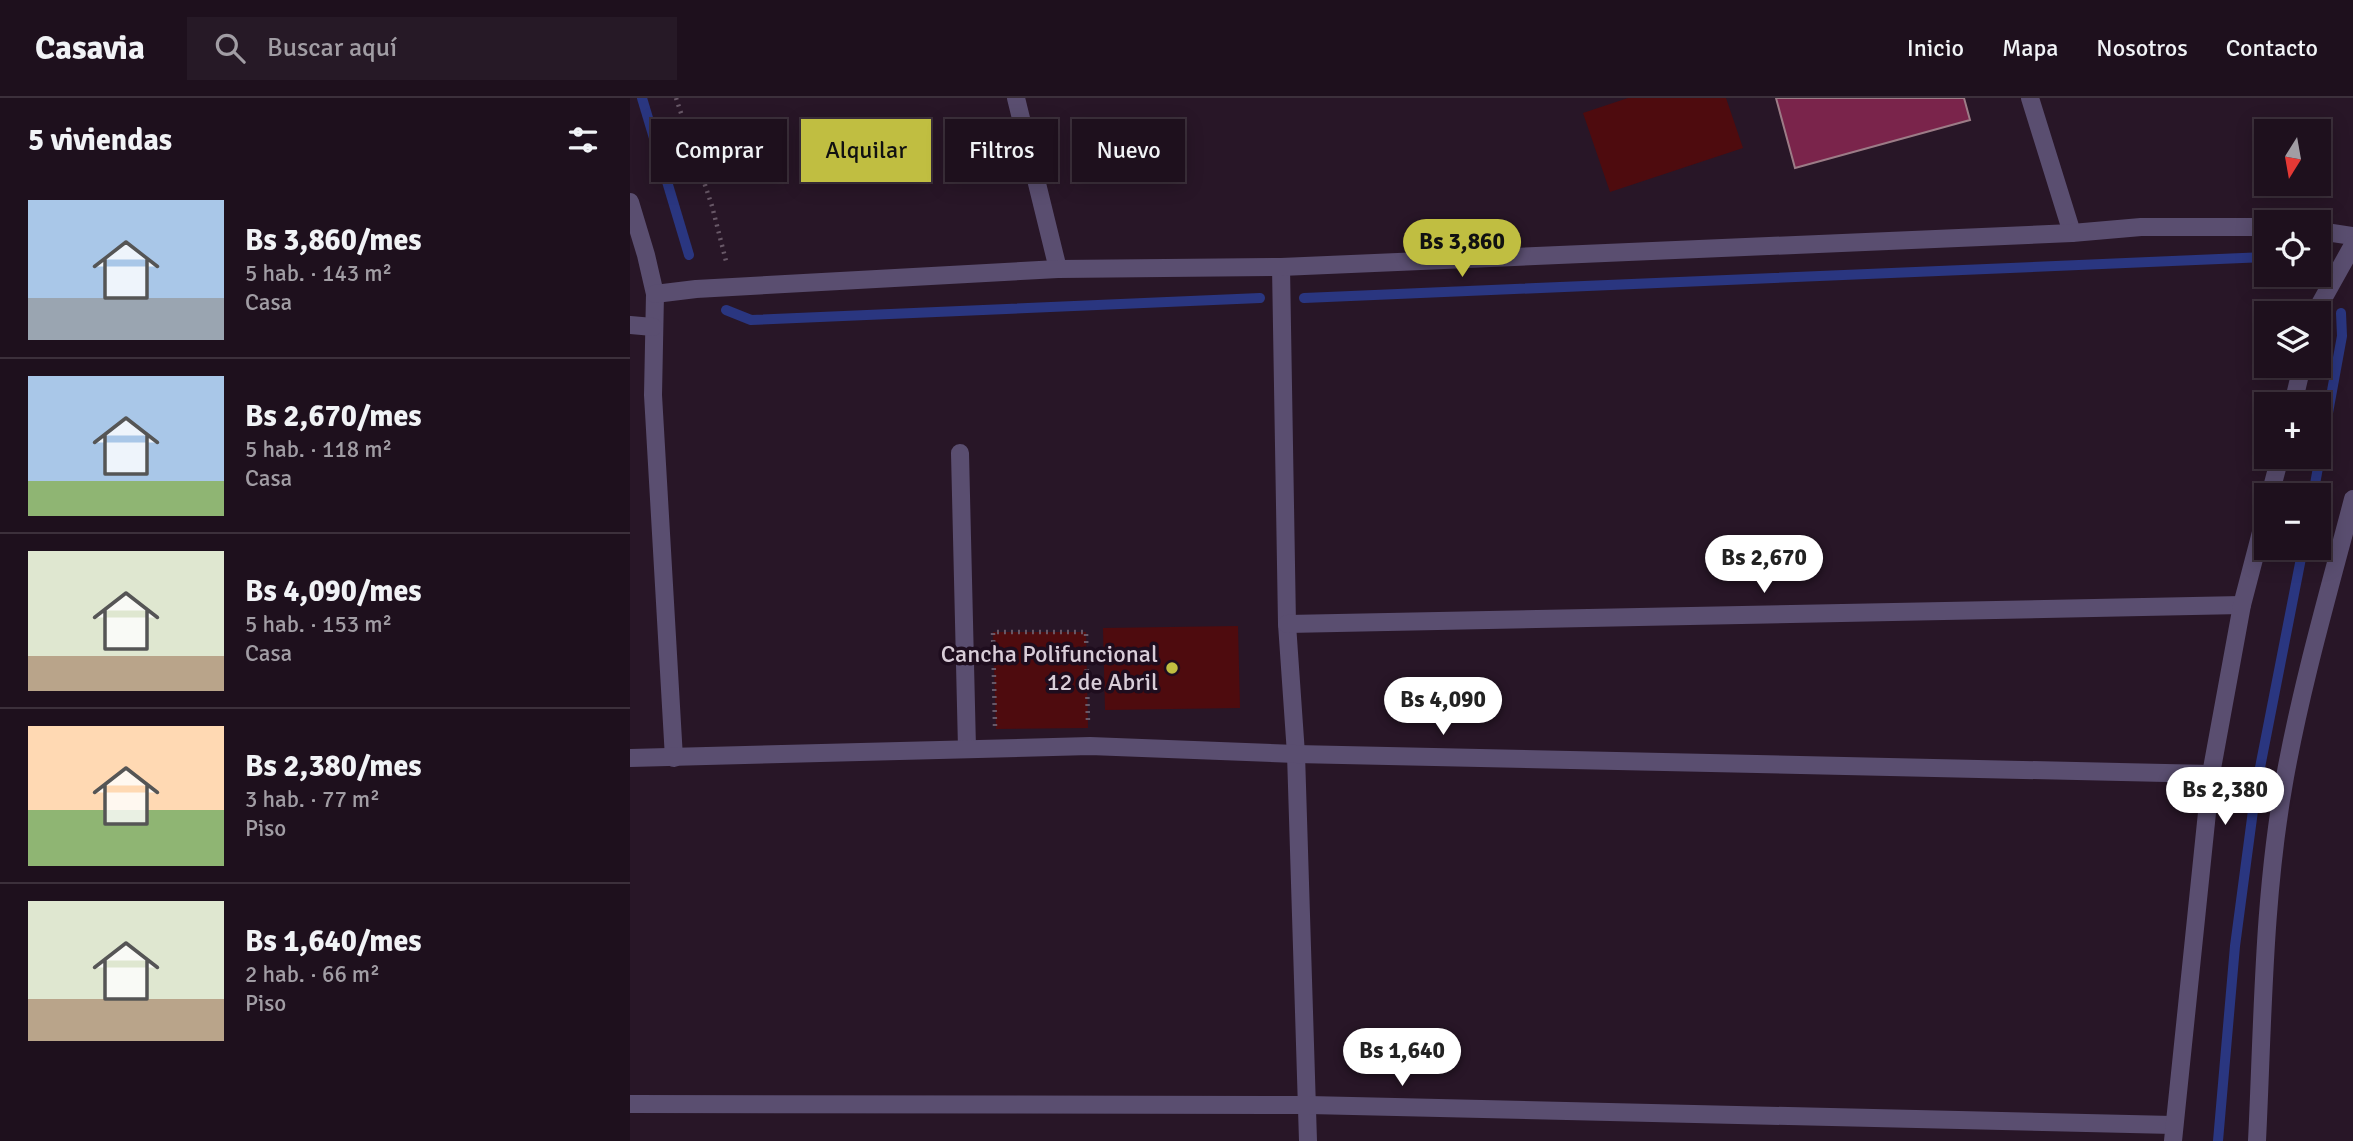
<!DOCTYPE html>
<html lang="es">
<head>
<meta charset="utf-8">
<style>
  body { margin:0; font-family:Signika,sans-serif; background:#261926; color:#f1f3f6; height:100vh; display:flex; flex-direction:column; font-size:26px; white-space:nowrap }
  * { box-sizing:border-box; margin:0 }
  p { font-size:23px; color:#a19da4 }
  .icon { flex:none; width:38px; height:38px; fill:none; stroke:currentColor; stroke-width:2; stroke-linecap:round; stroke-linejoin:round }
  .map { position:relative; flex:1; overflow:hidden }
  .side { display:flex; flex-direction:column; background:#1e101d; width:630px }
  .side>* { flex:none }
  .guide { position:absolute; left:21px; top:21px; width:665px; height:63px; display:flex; gap:14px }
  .needle { width:46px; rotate:191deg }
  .controls { position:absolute; left:1624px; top:21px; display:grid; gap:14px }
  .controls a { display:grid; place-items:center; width:77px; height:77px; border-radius:0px; background:#1e101d; box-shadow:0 4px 18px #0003,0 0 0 2px #3c303b; font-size:35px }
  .price { position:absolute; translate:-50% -60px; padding:0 16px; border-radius:24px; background:#fff; color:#222; font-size:23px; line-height:46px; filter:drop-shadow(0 2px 4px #0008) }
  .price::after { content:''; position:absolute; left:50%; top:42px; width:21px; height:16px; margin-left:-10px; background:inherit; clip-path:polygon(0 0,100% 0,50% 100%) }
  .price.active { background:#c0be41; color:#111 }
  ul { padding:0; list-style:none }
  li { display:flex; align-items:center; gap:21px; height:175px; padding:0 28px }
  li+li { border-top:2px solid #3c303b }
  li span { display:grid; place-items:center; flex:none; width:196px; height:140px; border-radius:0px; color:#555 }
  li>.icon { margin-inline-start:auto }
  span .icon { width:84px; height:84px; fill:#fffc; stroke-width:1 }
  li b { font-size:30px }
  h2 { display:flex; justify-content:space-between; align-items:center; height:84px; padding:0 28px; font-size:30px }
  .chip { padding:0 24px; border-radius:0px; background:#1e101d; box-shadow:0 4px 18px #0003,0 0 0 2px #3c303b; font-size:24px; line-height:63px }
  .chip.active { background:#c0be41; color:#111 }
  header { display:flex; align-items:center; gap:42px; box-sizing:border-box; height:98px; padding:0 35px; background:#1e101d; border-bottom:2px solid #3c303b }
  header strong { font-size:33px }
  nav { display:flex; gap:38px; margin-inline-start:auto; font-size:24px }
  .search { width:490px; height:63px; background:#261926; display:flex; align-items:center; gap:18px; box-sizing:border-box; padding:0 24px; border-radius:0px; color:#a19da4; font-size:26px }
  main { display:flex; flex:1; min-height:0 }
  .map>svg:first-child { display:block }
  .green { fill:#4e0b0e }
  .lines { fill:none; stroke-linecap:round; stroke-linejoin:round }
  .stream { stroke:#2a3680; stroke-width:10 }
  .building { fill:#7a244b; stroke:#9c7c87; stroke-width:2 }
  .path { stroke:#685867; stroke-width:4.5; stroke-dasharray:2 5; stroke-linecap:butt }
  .service { stroke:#5a4e70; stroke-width:18 }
  .minor { stroke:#5a4e70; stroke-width:18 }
  .tertiary { stroke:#5a4e70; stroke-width:18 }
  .poi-dot { fill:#c0be41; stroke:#1e0d1e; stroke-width:2.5 }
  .labels { text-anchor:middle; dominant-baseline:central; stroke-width:7; stroke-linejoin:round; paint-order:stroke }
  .poi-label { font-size:24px; fill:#d9cdd8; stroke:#1e0d1e; text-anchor:end }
</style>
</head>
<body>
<header>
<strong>Casavia</strong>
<div class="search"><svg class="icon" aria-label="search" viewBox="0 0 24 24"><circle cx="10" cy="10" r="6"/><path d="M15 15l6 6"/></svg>Buscar aquí</div>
<nav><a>Inicio</a><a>Mapa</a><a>Nosotros</a><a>Contacto</a></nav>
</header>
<main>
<section class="side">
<h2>5 viviendas<svg class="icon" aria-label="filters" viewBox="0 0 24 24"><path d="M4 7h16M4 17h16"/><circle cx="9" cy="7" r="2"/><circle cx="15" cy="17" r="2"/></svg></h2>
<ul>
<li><span style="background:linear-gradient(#a9c7e8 70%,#9aa5b1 0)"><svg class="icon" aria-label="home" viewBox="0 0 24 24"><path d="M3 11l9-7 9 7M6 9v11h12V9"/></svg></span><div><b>Bs 3,860/mes</b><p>5 hab. · 143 m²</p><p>Casa</p></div></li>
<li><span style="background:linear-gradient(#a9c7e8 75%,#8fb573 0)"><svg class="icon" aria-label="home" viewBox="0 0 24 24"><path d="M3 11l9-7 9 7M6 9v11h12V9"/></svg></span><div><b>Bs 2,670/mes</b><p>5 hab. · 118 m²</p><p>Casa</p></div></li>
<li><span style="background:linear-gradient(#dfe7d0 75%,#b9a48a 0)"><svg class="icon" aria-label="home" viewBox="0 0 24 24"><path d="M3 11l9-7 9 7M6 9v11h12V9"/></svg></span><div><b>Bs 4,090/mes</b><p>5 hab. · 153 m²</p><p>Casa</p></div></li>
<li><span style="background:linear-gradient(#ffd9b3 60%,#8fb573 0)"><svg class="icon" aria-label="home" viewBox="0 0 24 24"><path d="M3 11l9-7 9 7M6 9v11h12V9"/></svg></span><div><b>Bs 2,380/mes</b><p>3 hab. · 77 m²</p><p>Piso</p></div></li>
<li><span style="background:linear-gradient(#dfe7d0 70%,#b9a48a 0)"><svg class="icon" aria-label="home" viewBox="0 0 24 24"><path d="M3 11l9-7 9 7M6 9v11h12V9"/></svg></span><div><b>Bs 1,640/mes</b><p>2 hab. · 66 m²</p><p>Piso</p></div></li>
</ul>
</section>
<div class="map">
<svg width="1723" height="1043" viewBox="0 0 1723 1043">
  <rect width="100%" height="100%" fill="#281627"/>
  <g class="green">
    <path d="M998,0H1096L1113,50L980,94L953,15Z"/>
    <path d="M608,528L610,610L475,612L473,530Z"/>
    <path d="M363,534H456L458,630L366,631Z"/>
  </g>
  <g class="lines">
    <g class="stream">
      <path d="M12,0L59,157"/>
      <path d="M674,200L1636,159"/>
      <path d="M96,212L121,222L630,200"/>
      <path d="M1683,397L1712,238L1711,215"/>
      <path d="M1588,1043L1605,848L1626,690L1673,450"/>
    </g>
  </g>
  <path class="building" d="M1146,0H1334L1340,22L1165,70Z"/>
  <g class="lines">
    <g class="path">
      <path d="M46,0L82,108L97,167"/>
      <path d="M365,628L363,534H456L458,626"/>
    </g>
    <path class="service" d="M330,355L337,650"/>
    <g class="minor">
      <path d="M386,0L428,171"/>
      <path d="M1400,0L1442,135"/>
      <path d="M0,104L16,157L25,196L23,297L44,660"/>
      <path d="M1689,133L1723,138"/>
      <path d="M651,169L657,526L666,656L678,1043"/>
      <path d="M25,196L66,191L428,171L651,169L1442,135L1511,129H1636"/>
      <path d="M0,227L23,229"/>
      <path d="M657,526L1612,507"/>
      <path d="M0,660L460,648L666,656L1581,676"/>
      <path d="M0,1006L679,1007L1543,1027"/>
      <path d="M1627,1043C1633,922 1633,799 1655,679C1672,585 1699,493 1723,401"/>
    </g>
    <g class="tertiary">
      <path d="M1685,215L1723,147"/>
      <path d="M1663,306L1672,268"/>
      <path d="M1640,397L1650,359"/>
      <path d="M1543,1043L1581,676L1612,507L1636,415"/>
    </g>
  </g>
  <circle class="poi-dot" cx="542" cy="570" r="7"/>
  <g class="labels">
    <g class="poi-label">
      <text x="528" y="556">Cancha Polifuncional<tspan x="528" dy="28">12 de Abril</tspan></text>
    </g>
  </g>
</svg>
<div class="controls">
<a><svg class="needle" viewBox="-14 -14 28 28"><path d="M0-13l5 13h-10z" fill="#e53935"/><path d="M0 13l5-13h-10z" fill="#a19da4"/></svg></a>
<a><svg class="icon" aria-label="locate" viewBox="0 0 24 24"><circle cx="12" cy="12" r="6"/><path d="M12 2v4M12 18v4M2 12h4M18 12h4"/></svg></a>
<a><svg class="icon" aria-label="layers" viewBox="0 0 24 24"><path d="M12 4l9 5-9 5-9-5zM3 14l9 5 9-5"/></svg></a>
<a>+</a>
<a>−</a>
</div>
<b class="price active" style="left:832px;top:181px">Bs 3,860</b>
<b class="price" style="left:1134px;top:497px">Bs 2,670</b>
<b class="price" style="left:813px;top:639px">Bs 4,090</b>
<b class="price" style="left:1595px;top:729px">Bs 2,380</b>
<b class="price" style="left:772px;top:990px">Bs 1,640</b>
<div class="guide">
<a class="chip">Comprar</a>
<a class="chip active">Alquilar</a>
<a class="chip">Filtros</a>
<a class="chip">Nuevo</a>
</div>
</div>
</main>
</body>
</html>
